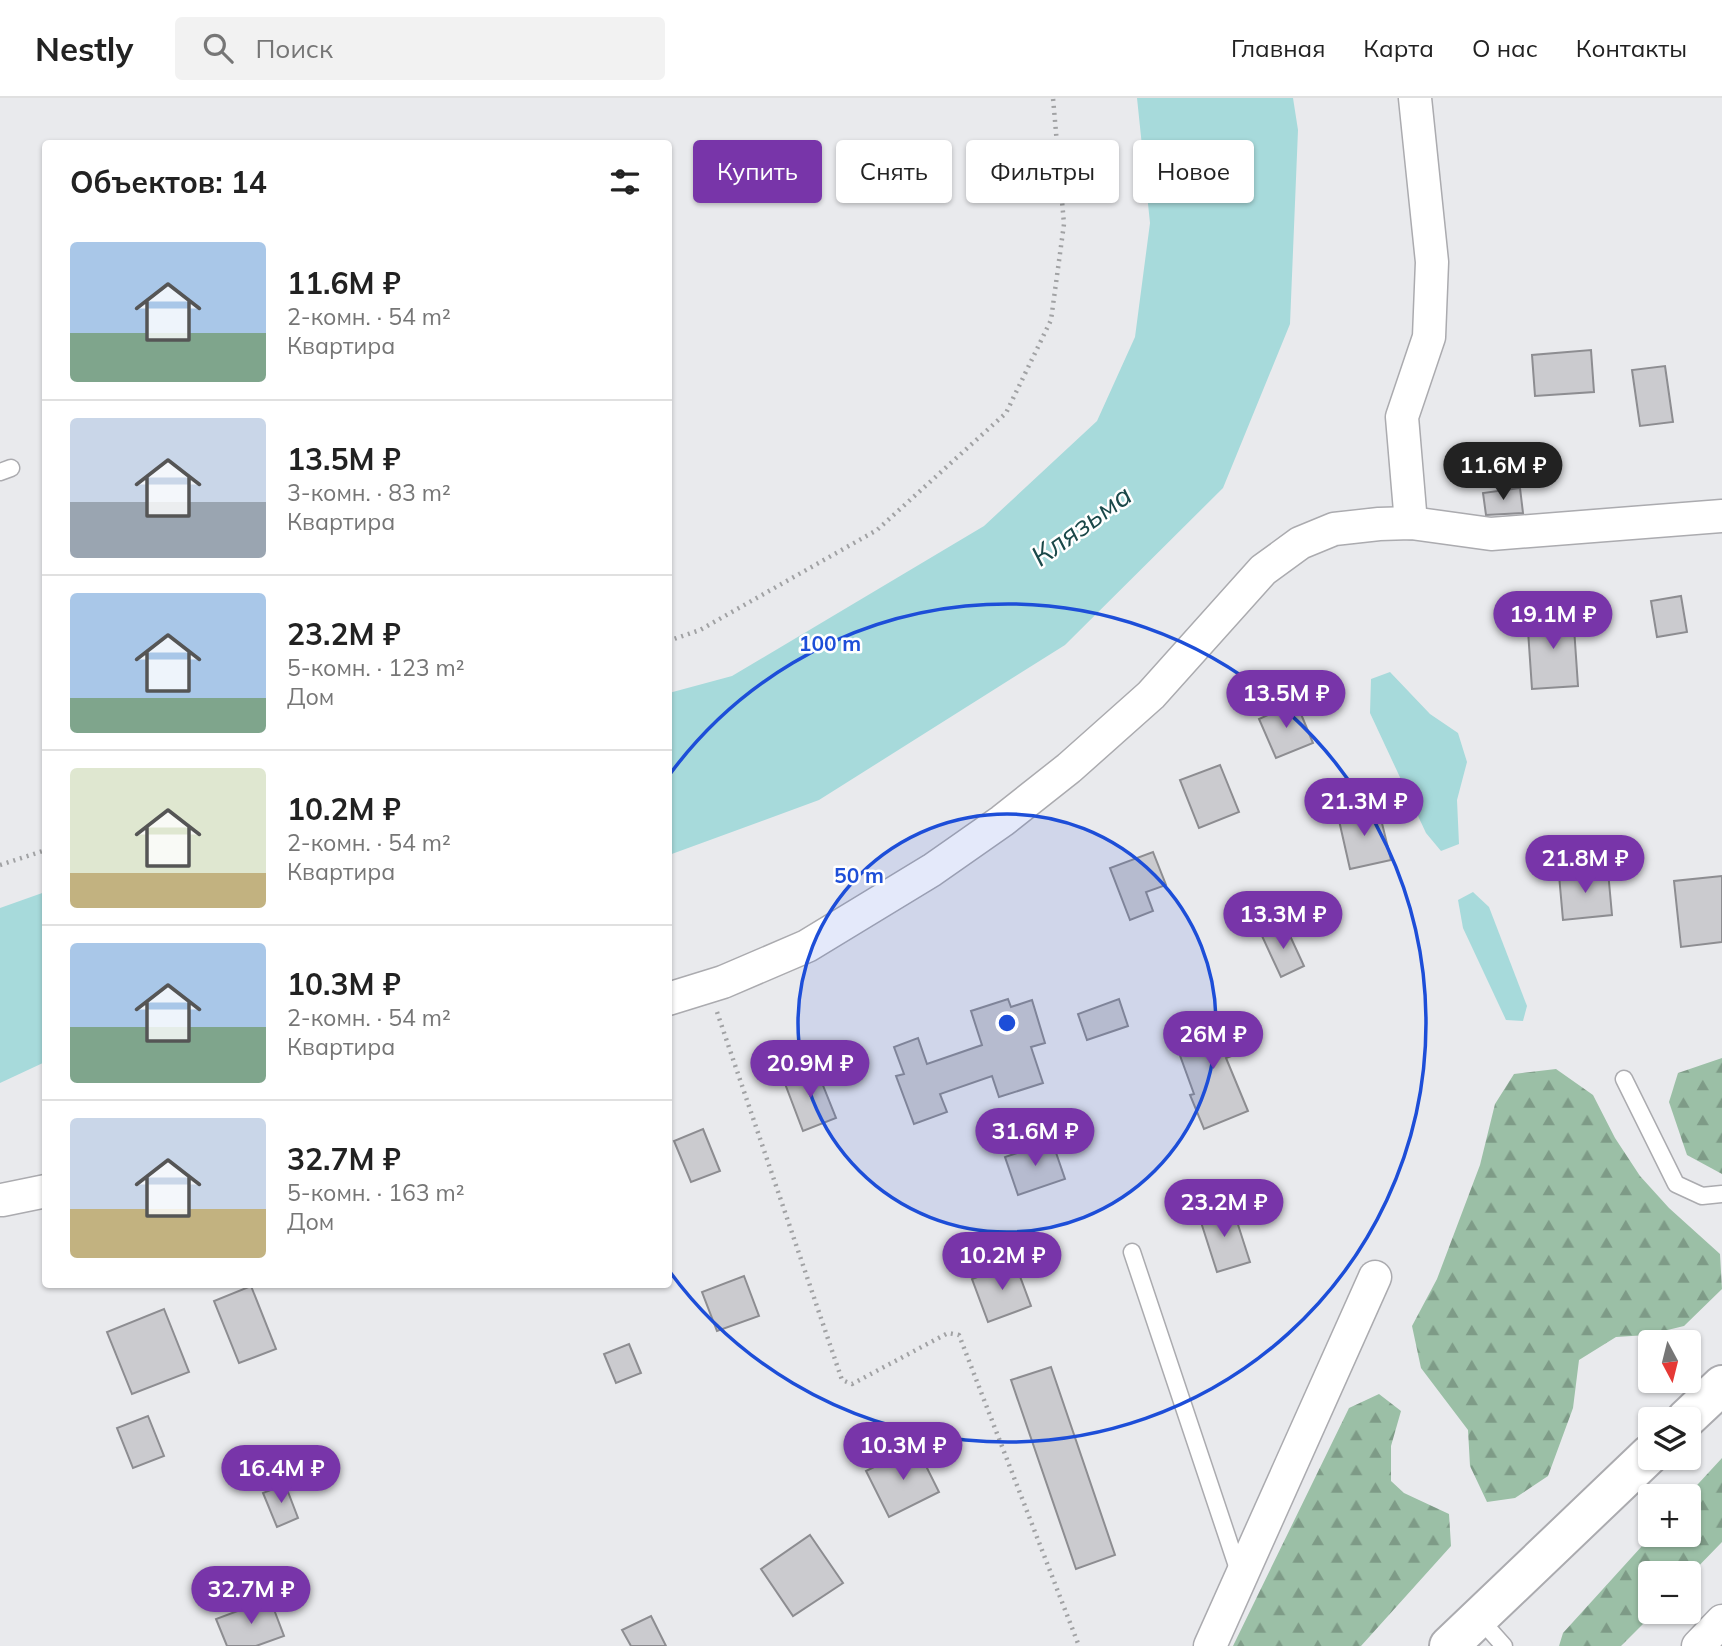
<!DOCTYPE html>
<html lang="ru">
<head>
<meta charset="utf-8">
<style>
  body { margin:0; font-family:Mulish,sans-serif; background:#f2f2f2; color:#222; height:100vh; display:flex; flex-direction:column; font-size:26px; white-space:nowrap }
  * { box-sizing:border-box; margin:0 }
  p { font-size:23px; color:#767676 }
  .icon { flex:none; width:38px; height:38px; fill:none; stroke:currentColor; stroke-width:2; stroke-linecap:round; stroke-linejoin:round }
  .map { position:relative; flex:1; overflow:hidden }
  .side { position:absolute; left:42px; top:42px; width:630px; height:1148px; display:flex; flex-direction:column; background:#fff; border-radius:7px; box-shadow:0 2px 5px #0004 }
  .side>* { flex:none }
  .hud { position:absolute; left:693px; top:42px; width:665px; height:63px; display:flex; gap:14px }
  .needle { width:46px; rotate:173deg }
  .tools { position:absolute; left:1638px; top:1232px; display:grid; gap:14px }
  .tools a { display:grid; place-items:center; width:63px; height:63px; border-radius:7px; background:#fff; box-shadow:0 2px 5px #0004; font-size:35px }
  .price { position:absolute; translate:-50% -60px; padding:0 16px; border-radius:24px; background:#7835a9; color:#fff; font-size:23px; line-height:46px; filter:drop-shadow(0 2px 4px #0008) }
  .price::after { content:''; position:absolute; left:50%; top:42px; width:21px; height:16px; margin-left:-10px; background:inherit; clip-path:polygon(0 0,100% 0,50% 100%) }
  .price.current { background:#222; color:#fff }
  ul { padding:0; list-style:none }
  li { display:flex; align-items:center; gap:21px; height:175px; padding:0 28px }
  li+li { border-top:2px solid #e0e0e0 }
  li span { display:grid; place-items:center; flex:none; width:196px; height:140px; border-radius:7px; color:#555 }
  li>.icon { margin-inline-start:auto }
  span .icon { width:84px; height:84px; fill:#fffc; stroke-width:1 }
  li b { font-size:30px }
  h2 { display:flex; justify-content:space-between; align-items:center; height:84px; padding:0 28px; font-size:30px }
  .chip { padding:0 24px; border-radius:7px; background:#fff; box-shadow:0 2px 5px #0004; font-size:24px; line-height:63px }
  .chip.current { background:#7835a9; color:#fff }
  header { display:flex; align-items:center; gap:42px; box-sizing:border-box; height:98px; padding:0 35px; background:#fff; border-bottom:2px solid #e0e0e0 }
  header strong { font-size:33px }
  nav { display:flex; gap:38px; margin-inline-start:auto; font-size:24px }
  .search { width:490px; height:63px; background:#f2f2f2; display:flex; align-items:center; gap:18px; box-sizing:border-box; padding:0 24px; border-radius:7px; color:#767676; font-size:26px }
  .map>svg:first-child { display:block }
  .forest { fill:url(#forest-firs) }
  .water { fill:#a7dadb }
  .building { fill:#cbcbcf; stroke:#8d8d91; stroke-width:2 }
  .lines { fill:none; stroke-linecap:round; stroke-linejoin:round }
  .service-casing { stroke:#ababaf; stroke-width:19 }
  .minor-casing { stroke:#ababaf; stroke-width:35 }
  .trunk-casing { stroke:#ababaf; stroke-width:42 }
  .path { stroke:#a1a2a4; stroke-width:4.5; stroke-dasharray:2 5; stroke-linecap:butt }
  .service { stroke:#fff; stroke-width:16 }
  .minor { stroke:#fff; stroke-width:32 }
  .trunk { stroke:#fff; stroke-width:38 }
  .ring { fill:none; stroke:#1d4ed8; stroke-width:3.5 }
  .labels { text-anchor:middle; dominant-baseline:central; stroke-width:5; stroke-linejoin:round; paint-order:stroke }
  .water-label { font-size:28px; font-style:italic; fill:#1a4849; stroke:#fff }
  .centre { fill:#1d4ed8; stroke:#fff; stroke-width:3.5 }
  .ring-label { font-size:21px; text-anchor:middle; font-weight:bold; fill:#1d4ed8; stroke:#fff; stroke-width:5; stroke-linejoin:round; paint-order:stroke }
</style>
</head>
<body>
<header>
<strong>Nestly</strong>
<div class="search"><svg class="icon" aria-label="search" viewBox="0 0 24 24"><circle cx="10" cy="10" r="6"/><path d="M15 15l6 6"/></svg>Поиск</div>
<nav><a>Главная</a><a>Карта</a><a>О нас</a><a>Контакты</a></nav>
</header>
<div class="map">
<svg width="1722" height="1548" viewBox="0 0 1722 1548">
  <defs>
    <pattern id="forest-firs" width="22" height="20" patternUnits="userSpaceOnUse" patternTransform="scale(1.75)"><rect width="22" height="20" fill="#9bbfa6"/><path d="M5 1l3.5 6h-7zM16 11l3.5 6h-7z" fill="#7e9b87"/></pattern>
  </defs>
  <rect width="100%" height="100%" fill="#e9eaed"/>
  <g class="forest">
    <path d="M1722,960V1076L1687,1057L1669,1004L1678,975Z"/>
    <path d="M1556,971L1593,997L1615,1040L1640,1078L1669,1110L1720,1156L1722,1191L1684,1228L1647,1237L1616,1239L1579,1262L1573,1310L1548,1378L1515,1400L1487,1404L1470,1368L1468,1332L1421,1270L1412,1228L1437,1181L1480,1067L1495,1006L1514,976Z"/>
    <path d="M1379,1296L1401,1313L1391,1348V1383L1404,1395L1449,1416L1451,1448L1361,1548H1233L1349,1310Z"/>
    <path d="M1722,1360V1444L1689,1478V1475H1650V1514H1655L1621,1548H1559L1563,1535L1652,1437H1689L1687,1398Z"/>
  </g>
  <g class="water">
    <path d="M1137,0H1293L1298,32L1290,226L1223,390L1065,547L819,702L669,757V595L732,578L984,428L1097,323L1135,239L1150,125Z"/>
    <path d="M1390,574L1430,616L1458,635L1467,664L1457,702L1459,746L1441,753L1426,735L1370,615L1371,581Z"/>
    <path d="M45,794V964L0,985V810Z"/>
    <path d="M1473,794L1489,809L1527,908L1523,923L1506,922L1463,830L1458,802Z"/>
  </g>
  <g class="building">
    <path d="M1591,252L1594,294L1535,298L1532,257Z"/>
    <path d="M1665,268L1673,324L1640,328L1632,272Z"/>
    <path d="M1520,390L1523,415L1486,417L1483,395Z"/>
    <path d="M1681,498L1687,534L1657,539L1651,503Z"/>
    <path d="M1573,515L1578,588L1532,591L1527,518Z"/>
    <path d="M1296,604L1313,645L1276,660L1259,621Z"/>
    <path d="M1220,667L1239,714L1199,730L1180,682Z"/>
    <path d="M1378,709L1391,762L1350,771L1338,718Z"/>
    <path d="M1153,754L1166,787L1146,794L1153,813L1130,822L1110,770Z"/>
    <path d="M1608,773L1612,817L1563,822L1559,777Z"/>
    <path d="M1722,778V844L1681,849L1674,783Z"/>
    <path d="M1285,827L1304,868L1281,879L1262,838Z"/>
    <path d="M1008,901L1011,909L1032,902L1045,945L1031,949L1043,985L999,999L992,978L940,996L947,1014L914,1026L896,978L904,976L894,949L918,940L927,966L982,947L971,913Z"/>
    <path d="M1119,901L1128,928L1087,942L1078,916Z"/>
    <path d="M1235,919L1248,952L1226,960L1248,1013L1204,1031L1190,997L1194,996L1174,941Z"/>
    <path d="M816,970L836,1020L803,1033L784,983Z"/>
    <path d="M703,1031L720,1073L691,1084L674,1043Z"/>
    <path d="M1052,1043L1065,1081L1018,1097L1005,1059Z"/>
    <path d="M1232,1108L1250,1164L1217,1174L1199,1118Z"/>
    <path d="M1015,1165L1031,1208L988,1224L972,1181Z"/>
    <path d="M744,1178L759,1218L717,1233L702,1194Z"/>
    <path d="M251,1188L276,1251L239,1265L214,1203Z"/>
    <path d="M164,1211L189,1274L132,1296L107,1234Z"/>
    <path d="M629,1246L641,1275L616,1285L604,1256Z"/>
    <path d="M1051,1269L1115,1457L1076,1471L1011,1282Z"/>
    <path d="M148,1318L164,1358L133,1370L117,1330Z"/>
    <path d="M916,1348L939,1394L889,1419L866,1373Z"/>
    <path d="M285,1386L298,1420L277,1429L263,1395Z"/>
    <path d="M810,1437L843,1485L793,1518L761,1471Z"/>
    <path d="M270,1501L284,1538L256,1548H227L216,1521Z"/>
    <path d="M651,1518L666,1548H631L622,1532Z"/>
  </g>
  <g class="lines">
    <defs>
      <g id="service">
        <path d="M0,374L11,370"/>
        <path d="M1624,981L1676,1086L1702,1098L1722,1096"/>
        <path d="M1132,1154L1240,1477"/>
        <path d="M1479,1520L1504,1548"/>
      </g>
      <g id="minor">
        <path d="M1411,425L1402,319L1429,239L1432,164L1415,0"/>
        <path d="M668,901L723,884L807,848L932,772L1002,723L1069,670L1151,597L1263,472L1300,445L1334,431L1379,426L1411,425L1491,436L1722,418"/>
        <path d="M2,1102L46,1093"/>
        <path d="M1210,1548L1375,1179"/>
        <path d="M1698,1548L1722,1523"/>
      </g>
      <g id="trunk">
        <path d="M1686,1321L1722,1287"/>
        <path d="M1449,1548L1650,1356"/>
      </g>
    </defs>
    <use href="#service" class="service-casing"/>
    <use href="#minor" class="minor-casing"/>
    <use href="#trunk" class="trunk-casing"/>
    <g class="path">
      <path d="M668,543L700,532L877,432L1006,315L1051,222L1064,126L1053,0"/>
      <path d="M0,767L46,752"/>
      <path d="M717,914L842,1282L852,1286L948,1235L959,1237L1079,1548"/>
    </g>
    <use href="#service" class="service"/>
    <use href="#minor" class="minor"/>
    <use href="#trunk" class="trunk"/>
  </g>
  <circle cx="1007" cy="925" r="209" fill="#1d4ed8" fill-opacity=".12"/>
  <g class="ring">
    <circle cx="1007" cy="925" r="209"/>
    <path d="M670 676A419 419 0 1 1 670 1174"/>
  </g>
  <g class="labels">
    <g class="water-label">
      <text transform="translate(1081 427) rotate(-36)">Клязьма</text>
    </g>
  </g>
  <circle cx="1007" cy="925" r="10" class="centre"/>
  <g class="ring-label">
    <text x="830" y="553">100 m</text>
    <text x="859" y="785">50 m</text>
  </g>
</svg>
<div class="tools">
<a><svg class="needle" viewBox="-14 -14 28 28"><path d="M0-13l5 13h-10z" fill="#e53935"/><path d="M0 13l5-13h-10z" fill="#767676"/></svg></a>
<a><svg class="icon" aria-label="layers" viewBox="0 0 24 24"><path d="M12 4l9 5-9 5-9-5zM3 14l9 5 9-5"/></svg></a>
<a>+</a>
<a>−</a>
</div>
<b class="price current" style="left:1503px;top:404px">11.6M ₽</b>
<b class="price" style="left:1553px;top:553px">19.1M ₽</b>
<b class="price" style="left:1286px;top:632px">13.5M ₽</b>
<b class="price" style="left:1364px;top:740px">21.3M ₽</b>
<b class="price" style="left:1585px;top:797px">21.8M ₽</b>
<b class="price" style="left:1283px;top:853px">13.3M ₽</b>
<b class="price" style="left:1213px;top:973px">26M ₽</b>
<b class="price" style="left:810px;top:1002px">20.9M ₽</b>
<b class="price" style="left:1035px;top:1070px">31.6M ₽</b>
<b class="price" style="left:1224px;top:1141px">23.2M ₽</b>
<b class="price" style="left:1002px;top:1194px">10.2M ₽</b>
<b class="price" style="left:903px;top:1384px">10.3M ₽</b>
<b class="price" style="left:281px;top:1407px">16.4M ₽</b>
<b class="price" style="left:251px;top:1528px">32.7M ₽</b>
<div class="hud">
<a class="chip current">Купить</a>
<a class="chip">Снять</a>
<a class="chip">Фильтры</a>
<a class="chip">Новое</a>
</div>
<section class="side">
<h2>Объектов: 14<svg class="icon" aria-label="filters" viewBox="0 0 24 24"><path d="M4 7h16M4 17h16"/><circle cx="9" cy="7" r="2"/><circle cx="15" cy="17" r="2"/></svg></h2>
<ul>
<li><span style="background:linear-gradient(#a9c7e8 65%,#7fa58c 0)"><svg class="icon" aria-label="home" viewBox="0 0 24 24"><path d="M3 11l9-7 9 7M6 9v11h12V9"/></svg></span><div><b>11.6M ₽</b><p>2-комн. · 54 m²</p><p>Квартира</p></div></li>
<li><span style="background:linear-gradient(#c9d6e8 60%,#9aa5b1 0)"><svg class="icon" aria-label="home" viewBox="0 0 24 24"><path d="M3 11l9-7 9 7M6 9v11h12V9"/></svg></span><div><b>13.5M ₽</b><p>3-комн. · 83 m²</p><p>Квартира</p></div></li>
<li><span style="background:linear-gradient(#a9c7e8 75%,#7fa58c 0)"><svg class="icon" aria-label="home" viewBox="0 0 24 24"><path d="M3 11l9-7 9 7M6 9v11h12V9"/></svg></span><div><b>23.2M ₽</b><p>5-комн. · 123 m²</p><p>Дом</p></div></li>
<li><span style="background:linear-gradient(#dfe7d0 75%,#c2b280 0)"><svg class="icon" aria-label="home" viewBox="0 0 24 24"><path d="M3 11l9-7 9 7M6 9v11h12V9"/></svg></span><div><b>10.2M ₽</b><p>2-комн. · 54 m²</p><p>Квартира</p></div></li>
<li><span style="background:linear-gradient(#a9c7e8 60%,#7fa58c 0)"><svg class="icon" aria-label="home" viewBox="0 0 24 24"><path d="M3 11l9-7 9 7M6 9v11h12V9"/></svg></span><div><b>10.3M ₽</b><p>2-комн. · 54 m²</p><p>Квартира</p></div></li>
<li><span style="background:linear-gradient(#c9d6e8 65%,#c2b280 0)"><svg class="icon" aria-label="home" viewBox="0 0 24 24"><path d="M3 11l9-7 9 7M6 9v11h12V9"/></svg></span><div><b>32.7M ₽</b><p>5-комн. · 163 m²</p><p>Дом</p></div></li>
</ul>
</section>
</div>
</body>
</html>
